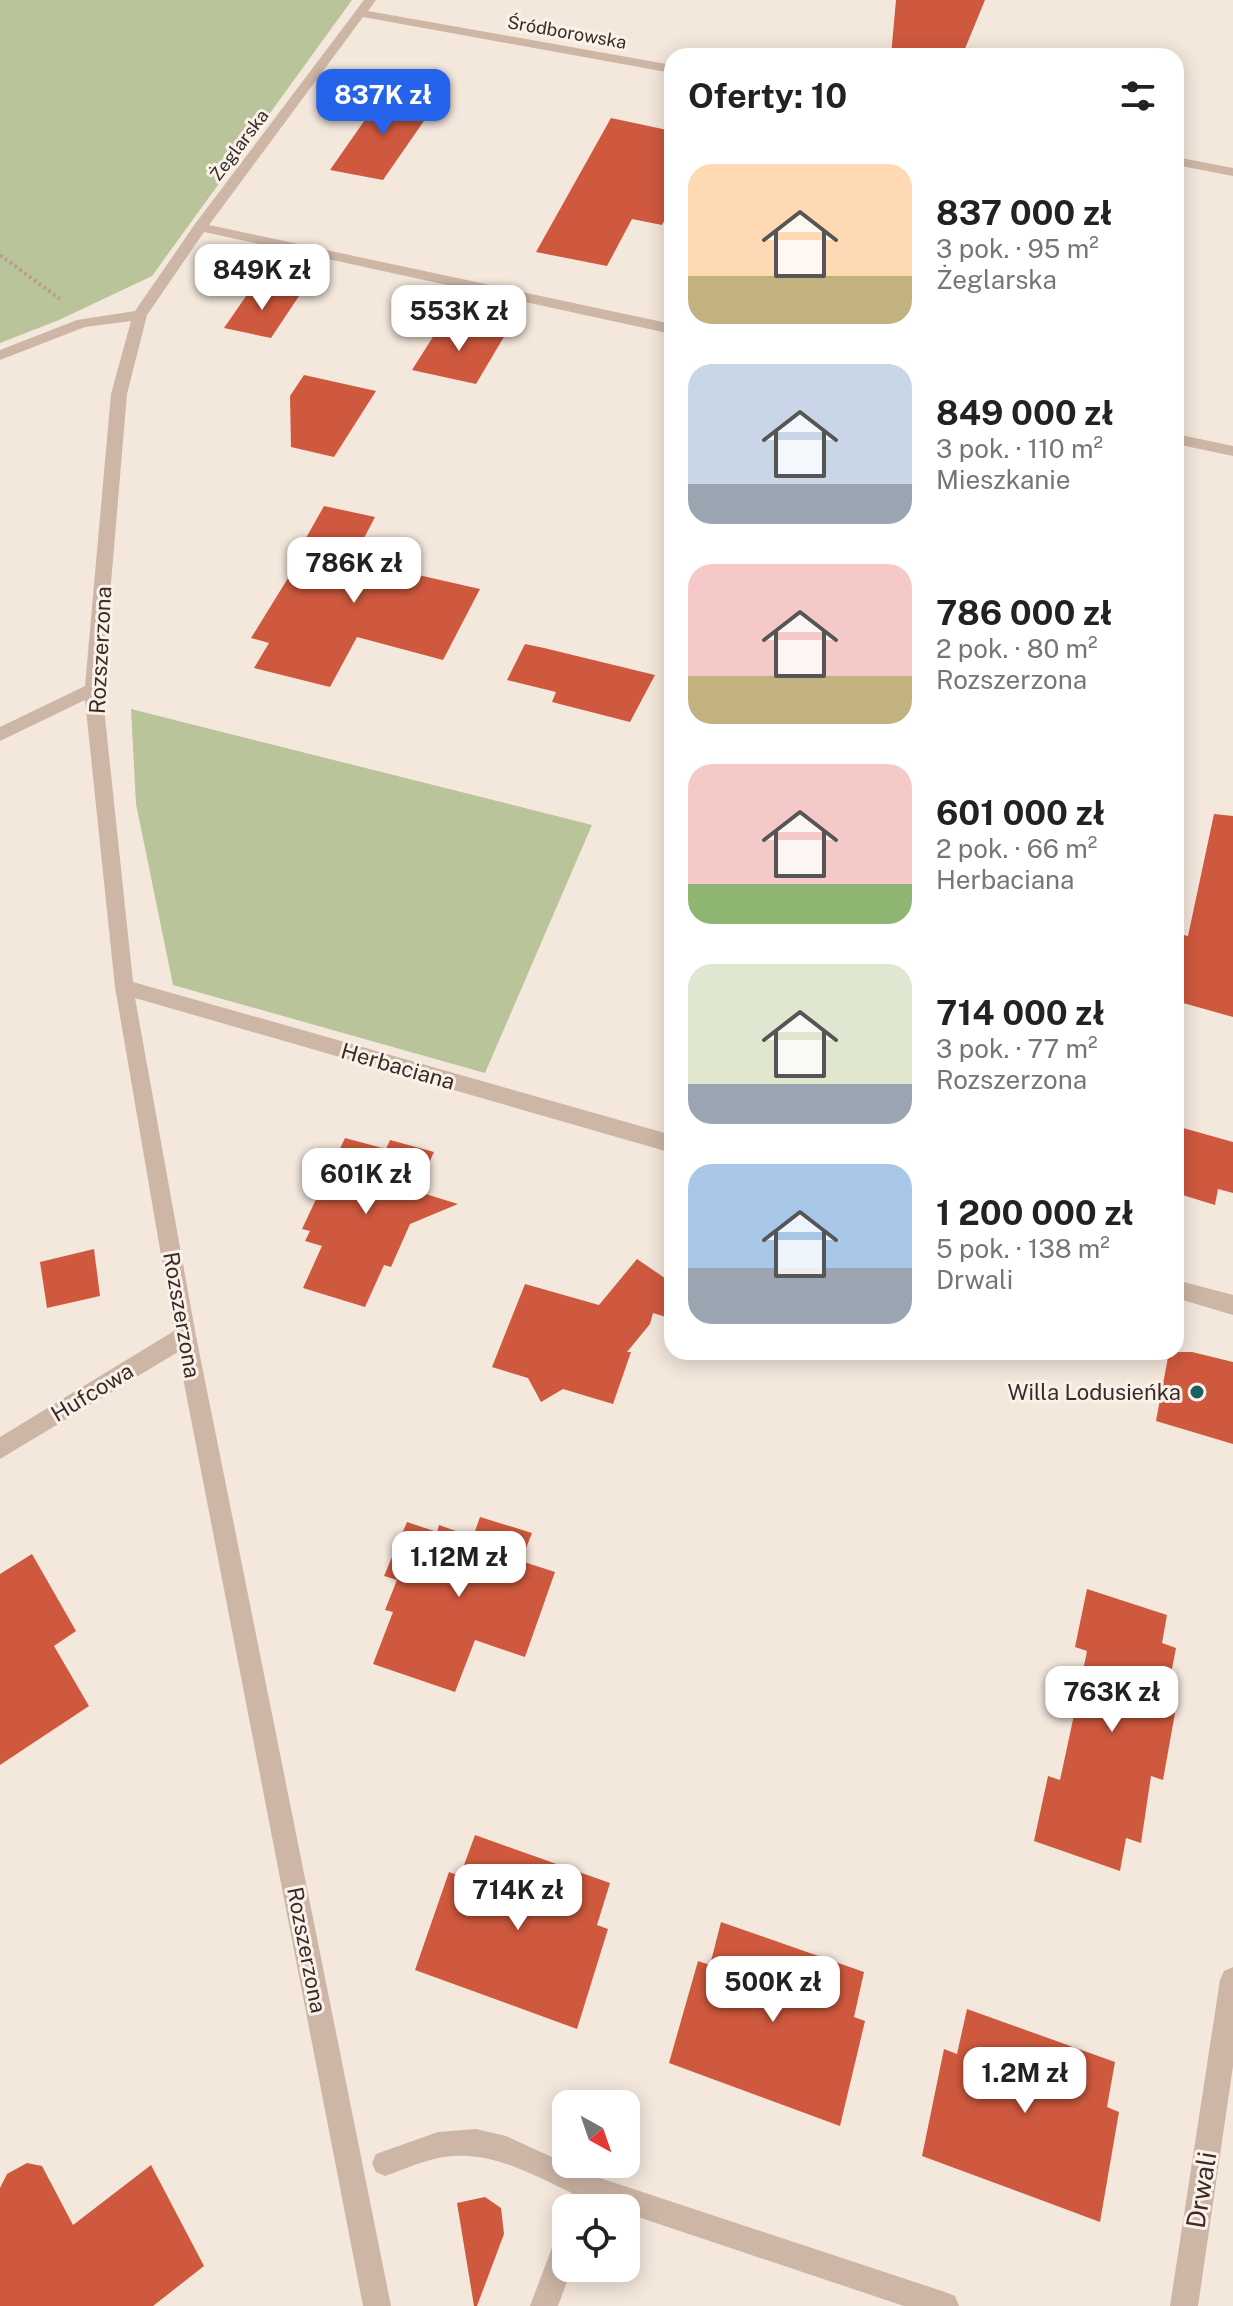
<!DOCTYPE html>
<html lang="pl">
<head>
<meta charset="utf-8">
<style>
  body { margin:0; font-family:"Public Sans",sans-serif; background:#f2f2f2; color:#222; height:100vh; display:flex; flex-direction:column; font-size:30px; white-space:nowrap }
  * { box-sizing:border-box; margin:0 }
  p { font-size:26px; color:#767676 }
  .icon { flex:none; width:44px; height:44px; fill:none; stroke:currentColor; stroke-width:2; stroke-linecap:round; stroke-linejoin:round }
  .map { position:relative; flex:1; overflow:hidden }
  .drawer { position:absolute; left:664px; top:48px; width:520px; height:1312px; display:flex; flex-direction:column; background:#fff; border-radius:24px; box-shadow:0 4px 20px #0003 }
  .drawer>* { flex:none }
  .needle { width:52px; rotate:140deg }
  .fabs { position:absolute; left:552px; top:2090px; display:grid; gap:16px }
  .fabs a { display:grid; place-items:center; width:88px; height:88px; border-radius:16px; background:#fff; box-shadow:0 4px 20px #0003; font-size:40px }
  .price { position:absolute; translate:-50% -68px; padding:0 18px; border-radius:16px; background:#fff; color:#222; font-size:26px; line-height:52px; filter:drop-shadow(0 2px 4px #0008) }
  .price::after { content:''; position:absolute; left:50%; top:48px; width:24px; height:18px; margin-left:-12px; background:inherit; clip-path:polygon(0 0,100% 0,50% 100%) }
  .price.on { background:#2563eb; color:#fff }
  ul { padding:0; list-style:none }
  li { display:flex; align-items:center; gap:24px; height:200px; padding:0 24px }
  li span { display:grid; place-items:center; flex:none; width:224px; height:160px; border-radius:24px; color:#555 }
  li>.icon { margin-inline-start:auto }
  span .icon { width:96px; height:96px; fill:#fffc; stroke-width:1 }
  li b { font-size:34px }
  h2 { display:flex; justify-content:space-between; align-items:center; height:96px; padding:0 24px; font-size:34px }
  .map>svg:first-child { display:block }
  .green { fill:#b9c49a }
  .building { fill:#cf593e }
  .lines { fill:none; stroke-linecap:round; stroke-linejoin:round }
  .path { stroke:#b99f90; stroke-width:4; stroke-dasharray:3 3; stroke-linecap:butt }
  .minor { fill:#cdb6a6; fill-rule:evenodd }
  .poi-dot { fill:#1a5e5e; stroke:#fbf1e9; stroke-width:3 }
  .labels { text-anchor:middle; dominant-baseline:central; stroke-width:6; stroke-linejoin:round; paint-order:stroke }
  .far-street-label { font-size:18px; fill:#392c28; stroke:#fbf1e9 }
  .street-label { font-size:22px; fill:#392c28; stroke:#fbf1e9 }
  .poi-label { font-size:22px; fill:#392c28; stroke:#fbf1e9; text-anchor:end }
  .near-street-label { font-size:26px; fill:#392c28; stroke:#fbf1e9 }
</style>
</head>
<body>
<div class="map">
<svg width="1233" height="2306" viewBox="0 0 1233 2306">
  <rect width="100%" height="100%" fill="#f4e7dc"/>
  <g class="green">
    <path d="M0,0H352L152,276L59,320L0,343Z"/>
    <path d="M131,709L592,825L485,1073L173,985L136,804Z"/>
  </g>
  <g class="building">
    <path d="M896,0H985L962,56H891Z"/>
    <path d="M383,94L435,105L383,180L330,170Z"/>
    <path d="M611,118L672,131V206L662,225L632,219L607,266L536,252Z"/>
    <path d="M253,286L299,296L271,338L224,328Z"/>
    <path d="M443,321L505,335L476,384L412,370Z"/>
    <path d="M304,375L376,391L334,457L291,447L290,396Z"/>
    <path d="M324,506L375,517L363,540L372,542L361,562L480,589L443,660L357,637L330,687L254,668L269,643L251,638L293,570L306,546L302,545Z"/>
    <path d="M525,644L544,648L655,675L630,722L552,702L556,692L507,680Z"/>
    <path d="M1214,814L1233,816V1017L1176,1001V933L1188,936Z"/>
    <path d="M1176,1126L1233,1142V1193L1218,1189L1215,1205L1176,1193Z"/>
    <path d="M345,1138L386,1149L390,1140L434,1152L416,1191L458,1204L410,1224L391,1267L384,1265L365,1307L303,1288L322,1246L305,1241L310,1231L302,1229Z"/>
    <path d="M94,1249L100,1296L47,1308L40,1262Z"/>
    <path d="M637,1259L672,1283V1319L653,1313L650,1324L627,1352H631L613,1404L563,1389L541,1402L528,1378L492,1367L525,1284L599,1305Z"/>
    <path d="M1169,1352H1192L1233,1362V1444L1156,1421Z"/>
    <path d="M480,1517L532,1533L521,1561L555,1572L525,1657L475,1640L455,1692L373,1664L393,1612L385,1610L397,1580L384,1576L407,1522L437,1532L439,1525L473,1537Z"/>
    <path d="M32,1554L76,1631L54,1646L89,1706L0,1765V1574Z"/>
    <path d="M1087,1589L1167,1615L1162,1643L1176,1648L1164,1710L1175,1713L1163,1780L1151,1776L1141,1843L1126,1838L1120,1871L1034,1841L1048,1776L1060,1780L1074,1715L1087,1651L1075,1647Z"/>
    <path d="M475,1835L610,1883L597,1925L608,1929L577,2029L415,1970L449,1872L460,1876Z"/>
    <path d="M721,1922L864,1972L854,2017L865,2021L840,2126L669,2063L698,1961L710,1965Z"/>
    <path d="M967,2009L1115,2062L1107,2107L1119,2112L1100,2222L922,2156L944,2049L957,2054Z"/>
    <path d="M27,2163L42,2166L73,2225L151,2165L204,2266L153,2306H0V2188L7,2174Z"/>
    <path d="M485,2197L501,2208L504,2234L477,2306H474L457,2203Z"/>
  </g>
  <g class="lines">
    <path class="path" d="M0,255L60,299"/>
    <g class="minor">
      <path d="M364,0H376L368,11L672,65V73L363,17L209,225L672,324V334L204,232L147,315L127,394L102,689L133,982L672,1135V1153L135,998L196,1336L391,2306H363L178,1352L0,1459V1437L174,1331L115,987L85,700L0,741V727L85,686L111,394L131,321L85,327L0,360V350L77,320L135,311L195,224Z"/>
      <path d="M1176,157L1233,168V176L1176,165Z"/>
      <path d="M1176,434L1233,446V456L1176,444Z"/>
      <path d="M1176,1280L1233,1295V1315L1176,1298Z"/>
      <path d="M1233,1967V2066L1198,2306H1170L1220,1980L1224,1971Z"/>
      <path d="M476,2129L506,2136L591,2175L945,2292L955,2296L959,2306H904L626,2213V2208H611L595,2203L593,2208H567L572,2193C529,2173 487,2148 438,2158C420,2162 402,2170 385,2176L376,2172L372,2163L376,2154L438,2132Z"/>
      <path d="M566,2233V2268H572L558,2306H530L556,2237Z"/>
    </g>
  </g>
  <circle class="poi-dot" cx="1197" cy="1392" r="8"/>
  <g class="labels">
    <g class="far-street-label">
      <text transform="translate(567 32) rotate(10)">Śródborowska</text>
      <text transform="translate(239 145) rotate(-53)">Żeglarska</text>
    </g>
    <g class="street-label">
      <text transform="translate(100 650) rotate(-87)">Rozszerzona</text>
      <text transform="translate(398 1066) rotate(16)">Herbaciana</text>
      <text transform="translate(182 1315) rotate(80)">Rozszerzona</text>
      <text transform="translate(92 1392) rotate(-31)">Hufcowa</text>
      <text transform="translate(307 1950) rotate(79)">Rozszerzona</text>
    </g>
    <g class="poi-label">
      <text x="1181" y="1392">Willa Lodusieńka</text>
    </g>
    <g class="near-street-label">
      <text transform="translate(1201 2190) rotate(-81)">Drwali</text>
    </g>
  </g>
</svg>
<div class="fabs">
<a><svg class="needle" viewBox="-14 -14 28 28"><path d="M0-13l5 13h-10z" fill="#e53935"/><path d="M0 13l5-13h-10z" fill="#767676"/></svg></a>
<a><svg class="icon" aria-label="locate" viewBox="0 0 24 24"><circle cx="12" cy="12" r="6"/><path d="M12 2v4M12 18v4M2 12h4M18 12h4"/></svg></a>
</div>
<b class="price on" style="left:383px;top:137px">837K zł</b>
<b class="price" style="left:262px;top:312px">849K zł</b>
<b class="price" style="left:459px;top:353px">553K zł</b>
<b class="price" style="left:354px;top:605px">786K zł</b>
<b class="price" style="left:366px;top:1216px">601K zł</b>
<b class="price" style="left:459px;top:1599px">1.12M zł</b>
<b class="price" style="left:1112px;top:1734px">763K zł</b>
<b class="price" style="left:518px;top:1932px">714K zł</b>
<b class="price" style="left:773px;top:2024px">500K zł</b>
<b class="price" style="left:1025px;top:2115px">1.2M zł</b>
<section class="drawer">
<h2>Oferty: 10<svg class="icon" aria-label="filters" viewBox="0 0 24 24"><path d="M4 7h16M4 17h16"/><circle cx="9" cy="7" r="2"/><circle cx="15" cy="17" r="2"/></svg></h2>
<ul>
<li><span style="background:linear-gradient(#ffd9b3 70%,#c2b280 0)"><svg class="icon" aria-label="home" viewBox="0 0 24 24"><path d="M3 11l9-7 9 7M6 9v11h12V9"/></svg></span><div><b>837 000 zł</b><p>3 pok. · 95 m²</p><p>Żeglarska</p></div></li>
<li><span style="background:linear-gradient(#c9d6e8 75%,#9aa5b1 0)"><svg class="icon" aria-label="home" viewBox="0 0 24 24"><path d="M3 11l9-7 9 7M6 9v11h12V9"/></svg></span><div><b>849 000 zł</b><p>3 pok. · 110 m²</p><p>Mieszkanie</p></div></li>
<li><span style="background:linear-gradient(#f6c9c9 70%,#c2b280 0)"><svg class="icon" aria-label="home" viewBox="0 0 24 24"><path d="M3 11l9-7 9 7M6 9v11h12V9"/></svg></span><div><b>786 000 zł</b><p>2 pok. · 80 m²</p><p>Rozszerzona</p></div></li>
<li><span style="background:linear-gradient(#f6c9c9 75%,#8fb573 0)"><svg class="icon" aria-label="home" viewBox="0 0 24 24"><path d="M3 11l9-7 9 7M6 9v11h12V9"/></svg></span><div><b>601 000 zł</b><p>2 pok. · 66 m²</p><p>Herbaciana</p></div></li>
<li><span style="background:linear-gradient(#dfe7d0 75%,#9aa5b1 0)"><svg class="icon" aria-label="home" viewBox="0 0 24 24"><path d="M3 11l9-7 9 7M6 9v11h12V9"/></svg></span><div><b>714 000 zł</b><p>3 pok. · 77 m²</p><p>Rozszerzona</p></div></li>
<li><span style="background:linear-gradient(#a9c7e8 65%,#9aa5b1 0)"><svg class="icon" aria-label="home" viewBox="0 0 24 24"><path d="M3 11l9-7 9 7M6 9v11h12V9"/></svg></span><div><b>1 200 000 zł</b><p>5 pok. · 138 m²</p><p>Drwali</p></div></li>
</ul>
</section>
</div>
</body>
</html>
